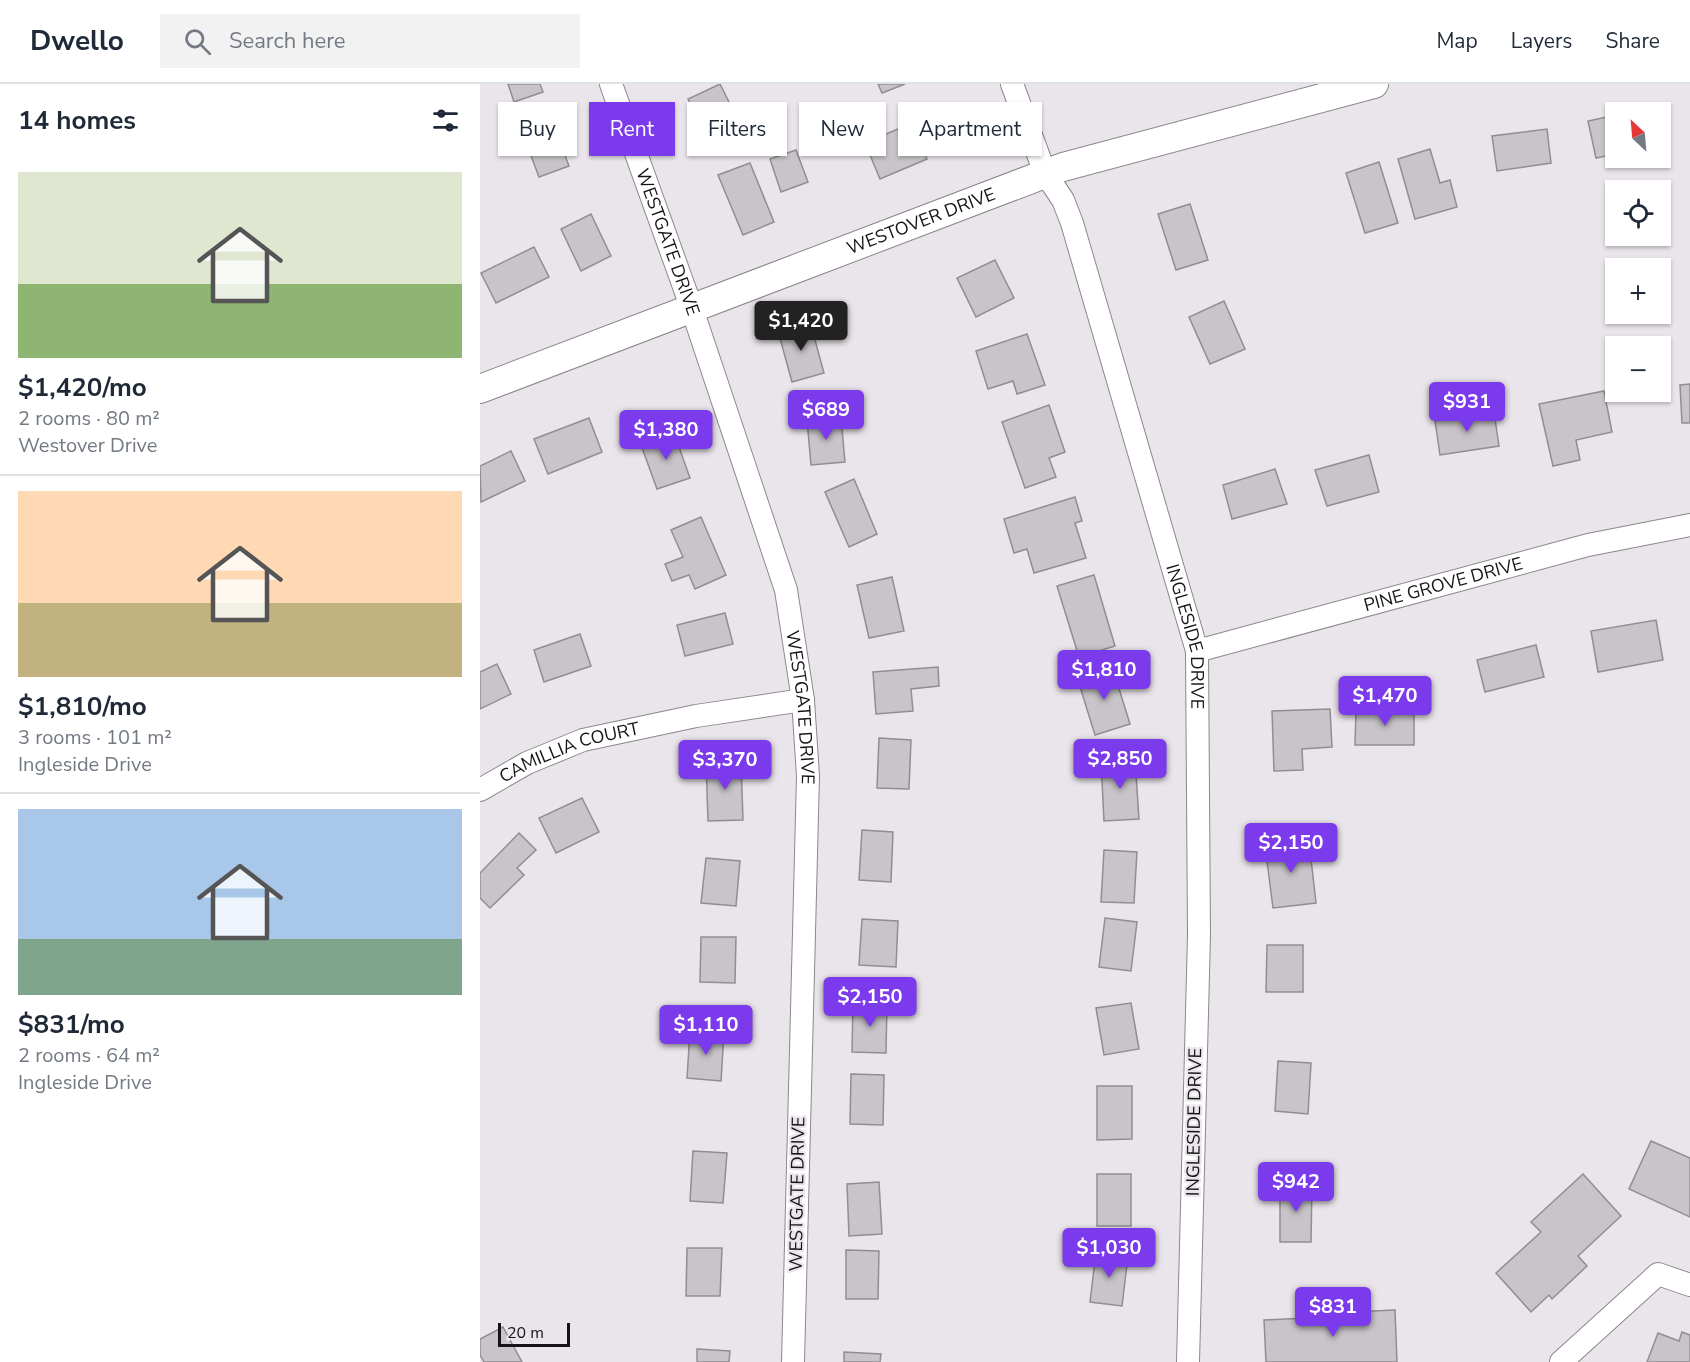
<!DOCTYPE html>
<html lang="en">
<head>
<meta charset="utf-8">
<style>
  body { margin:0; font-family:"Nunito Sans",sans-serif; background:#f2f2f3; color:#1f2937; height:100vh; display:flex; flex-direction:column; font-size:22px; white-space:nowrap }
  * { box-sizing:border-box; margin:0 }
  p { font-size:20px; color:#747a83 }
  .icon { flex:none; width:33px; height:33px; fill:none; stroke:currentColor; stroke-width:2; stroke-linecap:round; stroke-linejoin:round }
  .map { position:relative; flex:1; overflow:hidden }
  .drawer { display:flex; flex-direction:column; background:#fff; width:480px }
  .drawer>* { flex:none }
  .top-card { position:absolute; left:18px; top:18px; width:570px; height:54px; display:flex; gap:12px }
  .needle { width:39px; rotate:334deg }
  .controls { position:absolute; left:1125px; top:18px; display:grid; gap:12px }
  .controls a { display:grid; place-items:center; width:66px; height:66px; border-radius:0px; background:#fff; box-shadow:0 2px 4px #0004; font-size:30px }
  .scale { position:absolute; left:18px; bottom:15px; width:72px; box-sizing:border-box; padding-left:6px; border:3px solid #151415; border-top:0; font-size:16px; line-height:21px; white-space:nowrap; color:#151415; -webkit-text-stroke:4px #eae5eb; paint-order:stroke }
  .price { position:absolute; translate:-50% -51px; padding:0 14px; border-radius:6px; background:#7c3aed; color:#fff; font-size:20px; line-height:39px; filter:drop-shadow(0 2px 3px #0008) }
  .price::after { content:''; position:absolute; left:50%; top:36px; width:18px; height:14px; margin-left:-9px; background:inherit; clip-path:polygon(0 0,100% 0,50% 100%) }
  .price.selected { background:#222; color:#fff }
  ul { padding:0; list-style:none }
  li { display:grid; align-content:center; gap:12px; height:318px; padding:0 18px }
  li+li { border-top:2px solid #e0e1e3 }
  li span { display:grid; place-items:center; height:186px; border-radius:0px; color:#555 }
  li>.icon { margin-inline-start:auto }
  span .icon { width:108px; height:108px; fill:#fffc; stroke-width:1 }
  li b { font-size:26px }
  h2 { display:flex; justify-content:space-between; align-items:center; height:72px; padding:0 18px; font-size:26px }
  .pill { padding:0 21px; border-radius:0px; background:#fff; box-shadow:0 2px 4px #0004; font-size:21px; line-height:54px }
  .pill.selected { background:#7c3aed; color:#fff }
  header { display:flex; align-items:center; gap:36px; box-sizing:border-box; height:84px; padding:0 30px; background:#fff; border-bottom:2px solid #e0e1e3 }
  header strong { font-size:28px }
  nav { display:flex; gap:33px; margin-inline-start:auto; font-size:21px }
  .search { width:420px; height:54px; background:#f2f2f3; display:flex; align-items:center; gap:15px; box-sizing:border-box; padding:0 21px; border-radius:0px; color:#747a83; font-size:22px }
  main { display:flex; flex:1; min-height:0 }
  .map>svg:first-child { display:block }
  .building { fill:#c8c4c9; stroke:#918d92; stroke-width:1.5 }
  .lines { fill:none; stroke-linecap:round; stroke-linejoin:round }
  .minor-casing { stroke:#8b878c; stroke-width:24 }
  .tertiary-casing { stroke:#8b878c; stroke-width:30 }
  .minor { stroke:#fff; stroke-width:22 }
  .tertiary { stroke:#fff; stroke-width:28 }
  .labels { text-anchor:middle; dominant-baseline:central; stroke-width:4.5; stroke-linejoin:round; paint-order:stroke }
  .street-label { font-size:18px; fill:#151415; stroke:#eae5eb }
</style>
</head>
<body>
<header>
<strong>Dwello</strong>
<div class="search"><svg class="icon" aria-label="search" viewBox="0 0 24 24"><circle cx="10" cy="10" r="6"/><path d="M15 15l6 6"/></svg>Search here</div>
<nav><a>Map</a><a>Layers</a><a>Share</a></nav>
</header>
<main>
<section class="drawer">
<h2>14 homes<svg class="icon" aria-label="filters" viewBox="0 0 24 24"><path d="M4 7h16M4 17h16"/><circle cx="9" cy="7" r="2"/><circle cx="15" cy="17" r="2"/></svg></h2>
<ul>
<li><span style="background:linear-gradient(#dfe7d0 60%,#8fb573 0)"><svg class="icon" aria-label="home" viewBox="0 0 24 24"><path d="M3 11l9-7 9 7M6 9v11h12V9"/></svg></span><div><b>$1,420/mo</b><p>2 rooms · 80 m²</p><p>Westover Drive</p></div></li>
<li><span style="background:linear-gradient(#ffd9b3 60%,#c2b280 0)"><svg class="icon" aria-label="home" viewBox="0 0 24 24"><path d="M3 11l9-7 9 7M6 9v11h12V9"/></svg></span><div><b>$1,810/mo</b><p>3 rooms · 101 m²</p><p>Ingleside Drive</p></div></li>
<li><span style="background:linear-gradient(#a9c7e8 70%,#7fa58c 0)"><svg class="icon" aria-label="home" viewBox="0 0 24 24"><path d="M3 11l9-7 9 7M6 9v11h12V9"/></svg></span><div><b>$831/mo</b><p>2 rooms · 64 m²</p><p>Ingleside Drive</p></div></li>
</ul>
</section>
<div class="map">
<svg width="1210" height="1278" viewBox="0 0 1210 1278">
  <rect width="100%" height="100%" fill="#eae5eb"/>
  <g class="building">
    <path d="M28,0H60L63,8L34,18Z"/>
    <path d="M240,0L265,50L233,66L208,15Z"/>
    <path d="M398,0H425L402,9Z"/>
    <path d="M67,23L89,82L59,93L37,34Z"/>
    <path d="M1136,31V70L1116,74L1108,37Z"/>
    <path d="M432,39L447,75L400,95L385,59Z"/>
    <path d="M1067,45L1071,79L1017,87L1012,52Z"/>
    <path d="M950,65L960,99L970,96L977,123L935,135L918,75Z"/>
    <path d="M316,66L328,98L301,108L290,75Z"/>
    <path d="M899,78L918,139L885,149L866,89Z"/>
    <path d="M270,79L294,138L263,151L238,91Z"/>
    <path d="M710,120L728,176L696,186L678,130Z"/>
    <path d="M111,130L131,172L101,187L81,145Z"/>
    <path d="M54,163L69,193L16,219L1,189Z"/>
    <path d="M515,176L534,214L496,233L477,194Z"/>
    <path d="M744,217L765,265L730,280L709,233Z"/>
    <path d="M330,238L344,289L312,298L298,247Z"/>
    <path d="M547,250L565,301L537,310L533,297L508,305L496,267Z"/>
    <path d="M1210,300V339H1202L1200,301Z"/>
    <path d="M1124,307L1132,348L1096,356L1100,376L1073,382L1059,320Z"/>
    <path d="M569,321L585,368L569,374L576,393L545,404L522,338Z"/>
    <path d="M1014,328L1019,362L960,371L955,337Z"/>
    <path d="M361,333L365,378L331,381L327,336Z"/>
    <path d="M109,334L122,368L68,390L54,355Z"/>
    <path d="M194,349L210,394L177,405L161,361Z"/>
    <path d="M31,367L45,397L1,418L0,382Z"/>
    <path d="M889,371L899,408L847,422L835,386Z"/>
    <path d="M795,385L807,420L752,435L743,401Z"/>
    <path d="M374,395L397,450L369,463L345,408Z"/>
    <path d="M595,413L602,437L595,439L606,474L554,489L547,465L534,469L524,435Z"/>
    <path d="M221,433L246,491L215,505L209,491L192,497L185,480L203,473L191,446Z"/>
    <path d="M614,491L635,562L599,573L577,502Z"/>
    <path d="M412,493L424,547L389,554L377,501Z"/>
    <path d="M245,529L253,560L205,572L197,541Z"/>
    <path d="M1176,536L1183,576L1118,588L1111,547Z"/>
    <path d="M100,550L111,582L64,598L54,566Z"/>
    <path d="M1056,561L1064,593L1005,608L997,576Z"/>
    <path d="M17,580L31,610L0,625V588Z"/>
    <path d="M632,582L650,640L615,651L597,593Z"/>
    <path d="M458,583L459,602L431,605L433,627L396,630L393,588Z"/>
    <path d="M850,625L852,663L822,665L823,686L794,687L792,627Z"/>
    <path d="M876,625L934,626V661H875Z"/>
    <path d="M399,654L431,656L429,705L397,704Z"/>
    <path d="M655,675L659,735L624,737L621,677Z"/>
    <path d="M261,677L263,736L228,737L226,678Z"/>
    <path d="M102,714L119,748L76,769L59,734Z"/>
    <path d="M382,746L413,748L411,798L379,796Z"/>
    <path d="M39,749L56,766L37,784L44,791L10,824L0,814V789Z"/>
    <path d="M829,757L836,819L793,824L785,762Z"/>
    <path d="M624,766L657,768L654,819L621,818Z"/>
    <path d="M226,774L260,777L256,822L221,819Z"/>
    <path d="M625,834L657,838L651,887L619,883Z"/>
    <path d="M382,835L418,837L416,883L379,881Z"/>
    <path d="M221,853H256L255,899L220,898Z"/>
    <path d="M787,861H823V908H786Z"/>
    <path d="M373,918L407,919L406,969L372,968Z"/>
    <path d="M651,919L659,965L624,971L616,924Z"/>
    <path d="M210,947L244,949L241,997L207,994Z"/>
    <path d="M798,977L831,979L828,1030L795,1027Z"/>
    <path d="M371,990L404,991L403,1041L370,1040Z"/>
    <path d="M617,1002H652V1055L617,1056Z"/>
    <path d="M1171,1057L1210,1074V1133L1149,1105Z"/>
    <path d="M213,1067L247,1069L243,1119L210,1117Z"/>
    <rect x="617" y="1090" width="34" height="52"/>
    <path d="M1103,1090L1141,1132L1098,1172L1107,1182L1072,1215L1069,1211L1051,1228L1016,1189L1061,1148L1051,1138Z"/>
    <path d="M399,1098L402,1150L369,1152L367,1100Z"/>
    <path d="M800,1101H832L831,1158H800Z"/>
    <path d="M207,1164H242L240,1212H206Z"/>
    <path d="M366,1166L399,1167L398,1215H366Z"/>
    <path d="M616,1168L648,1172L642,1222L610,1218Z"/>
    <path d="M915,1226L917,1278H786L784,1236L848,1233L847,1229Z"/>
    <path d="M23,1243L42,1278H4L0,1271V1255Z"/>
    <path d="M1202,1248L1210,1251V1278H1167L1178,1249L1199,1257Z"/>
    <path d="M217,1265L250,1267L249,1278H217Z"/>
    <path d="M364,1268L401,1270L400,1278H364Z"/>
  </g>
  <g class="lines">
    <defs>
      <g id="minor">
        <path id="s1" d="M131,0L212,225L306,506L323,616L328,692L313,1278"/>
        <path id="s2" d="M532,0L565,89L583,116L592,139L717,567L719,851L708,1278"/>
        <path id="s3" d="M717,567L1108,461L1210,441"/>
        <path id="s4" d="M0,706L47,679L103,656L216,632L323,616"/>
        <path d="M1081,1278L1178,1190L1210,1201"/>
      </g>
      <g id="tertiary">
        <path id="s5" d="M0,305L583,83L894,0"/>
      </g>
    </defs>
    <use href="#minor" class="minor-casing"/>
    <use href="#tertiary" class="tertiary-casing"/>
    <use href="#minor" class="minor"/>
    <use href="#tertiary" class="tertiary"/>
  </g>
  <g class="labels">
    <g class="street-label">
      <text stroke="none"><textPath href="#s5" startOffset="472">WESTOVER DRIVE</textPath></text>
      <text stroke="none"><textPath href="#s1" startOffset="168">WESTGATE DRIVE</textPath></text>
      <text stroke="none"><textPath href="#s3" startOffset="255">PINE GROVE DRIVE</textPath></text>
      <text stroke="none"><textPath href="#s2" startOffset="582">INGLESIDE DRIVE</textPath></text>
      <text stroke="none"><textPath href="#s1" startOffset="654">WESTGATE DRIVE</textPath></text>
      <text stroke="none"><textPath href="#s4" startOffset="98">CAMILLIA COURT</textPath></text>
      <text transform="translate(714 1038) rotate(-89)">INGLESIDE DRIVE</text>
      <text transform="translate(317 1110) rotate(-89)">WESTGATE DRIVE</text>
    </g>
  </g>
</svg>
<div class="controls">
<a><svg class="needle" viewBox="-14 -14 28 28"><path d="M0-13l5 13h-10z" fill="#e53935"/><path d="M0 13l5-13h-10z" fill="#747a83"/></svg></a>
<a><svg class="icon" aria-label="locate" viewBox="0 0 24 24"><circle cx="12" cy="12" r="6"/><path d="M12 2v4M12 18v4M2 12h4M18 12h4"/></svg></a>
<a>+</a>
<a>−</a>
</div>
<div class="scale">20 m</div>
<b class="price selected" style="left:321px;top:268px">$1,420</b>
<b class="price" style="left:987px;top:349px">$931</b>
<b class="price" style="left:346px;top:357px">$689</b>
<b class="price" style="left:186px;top:377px">$1,380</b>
<b class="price" style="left:624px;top:617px">$1,810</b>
<b class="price" style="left:905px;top:643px">$1,470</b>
<b class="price" style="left:640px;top:706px">$2,850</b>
<b class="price" style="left:245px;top:707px">$3,370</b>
<b class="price" style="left:811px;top:790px">$2,150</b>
<b class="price" style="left:390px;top:944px">$2,150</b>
<b class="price" style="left:226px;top:972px">$1,110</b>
<b class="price" style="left:816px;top:1129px">$942</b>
<b class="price" style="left:629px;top:1195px">$1,030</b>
<b class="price" style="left:853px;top:1254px">$831</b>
<div class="top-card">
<a class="pill">Buy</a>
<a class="pill selected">Rent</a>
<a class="pill">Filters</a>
<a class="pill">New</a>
<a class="pill">Apartment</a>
</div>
</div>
</main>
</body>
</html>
